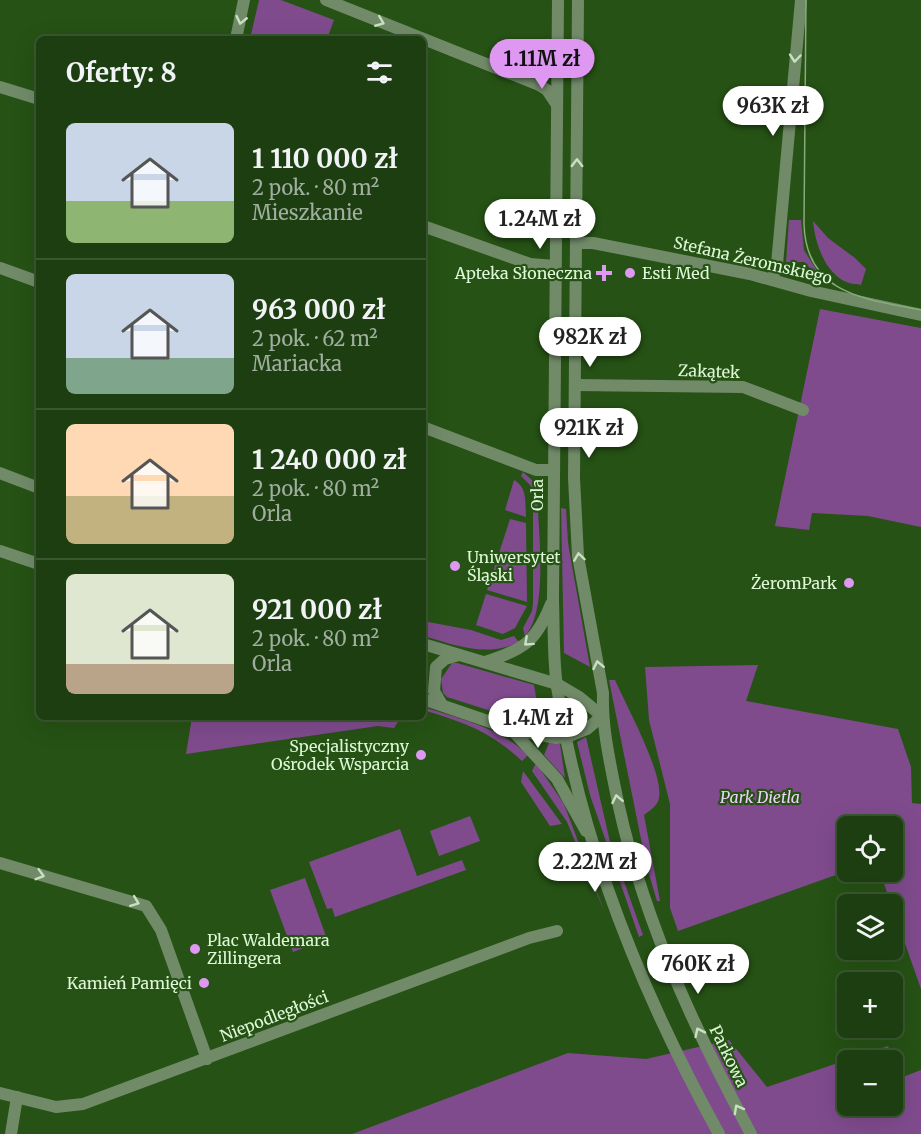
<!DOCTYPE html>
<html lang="pl">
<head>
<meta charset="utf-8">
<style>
  body { margin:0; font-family:Merriweather,serif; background:#29491e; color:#f1f3f6; height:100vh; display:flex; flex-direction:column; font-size:22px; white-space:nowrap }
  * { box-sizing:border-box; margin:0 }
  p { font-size:20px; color:#a0ae9f }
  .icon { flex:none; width:33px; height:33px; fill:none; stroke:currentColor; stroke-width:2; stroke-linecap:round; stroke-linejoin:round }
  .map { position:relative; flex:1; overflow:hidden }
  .details { position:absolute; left:36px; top:36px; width:390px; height:684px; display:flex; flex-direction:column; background:#1c3e10; border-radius:9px; box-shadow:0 6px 24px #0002,0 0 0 2px #3a5730 }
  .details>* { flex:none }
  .buttons { position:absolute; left:837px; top:816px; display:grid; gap:12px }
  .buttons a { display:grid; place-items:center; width:66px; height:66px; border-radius:9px; background:#1c3e10; box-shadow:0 6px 24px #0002,0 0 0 2px #3a5730; font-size:30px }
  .price { position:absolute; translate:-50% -51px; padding:0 14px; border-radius:21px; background:#fff; color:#222; font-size:20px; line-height:39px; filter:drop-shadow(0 2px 3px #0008) }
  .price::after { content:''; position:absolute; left:50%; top:36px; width:18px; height:14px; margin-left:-9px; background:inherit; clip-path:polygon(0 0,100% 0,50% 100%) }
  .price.selected { background:#de98f2; color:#111 }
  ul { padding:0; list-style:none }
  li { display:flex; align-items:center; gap:18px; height:150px; padding:0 30px }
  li+li { border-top:2px solid #3a5730 }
  li span { display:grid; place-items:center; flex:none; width:168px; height:120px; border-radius:9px; color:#555 }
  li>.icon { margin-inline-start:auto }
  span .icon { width:72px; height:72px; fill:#fffc; stroke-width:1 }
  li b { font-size:26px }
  h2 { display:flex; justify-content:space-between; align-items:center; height:72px; padding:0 30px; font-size:26px }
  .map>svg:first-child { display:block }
  .green { fill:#7f4b8d; fill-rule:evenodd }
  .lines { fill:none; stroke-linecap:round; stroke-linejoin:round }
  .minor { stroke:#718b69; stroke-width:12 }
  .tertiary { stroke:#718b69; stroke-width:12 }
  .tram { stroke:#88aa7c; stroke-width:1.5 }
  .oneway { stroke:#c8e2c1 }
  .poi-dot { fill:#de98f2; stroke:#265215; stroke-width:2 }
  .labels { text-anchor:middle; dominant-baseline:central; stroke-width:4.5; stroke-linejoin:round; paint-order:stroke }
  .street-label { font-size:16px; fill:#def8d7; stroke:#265215 }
  .poi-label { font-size:16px; fill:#def8d7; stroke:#265215; text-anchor:end }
  .park-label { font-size:16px; font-style:italic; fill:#f0d1f9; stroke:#265215 }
</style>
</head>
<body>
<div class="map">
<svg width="921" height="1134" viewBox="0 0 921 1134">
  <rect width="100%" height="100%" fill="#265215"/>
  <g class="green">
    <path d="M259,0H281L334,20L327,39H250Z"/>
    <path d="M789,220H801L804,250L822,279L814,277L810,268L804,262H786Z"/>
    <path d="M813,221L828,238L855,258L866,269L861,285C859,284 856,284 853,284C826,279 815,243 813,221Z"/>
    <path d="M820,309L921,328V527L868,516L812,513L809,530L775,526Z"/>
    <path d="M523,472L534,482L537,492C538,528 549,610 525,636L523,628L532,611L533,603V501L531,486L521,476Z"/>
    <path d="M514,480C528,488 525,503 526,517L505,510Z"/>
    <path d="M561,508L566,509L568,543L590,667L564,653Z"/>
    <path d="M510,519L526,523L527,602L487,590Z"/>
    <path d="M486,594L527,606L515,628L503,634L476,625Z"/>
    <path d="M423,621L471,630L501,640L514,636L519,642C486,658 456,645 423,636Z"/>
    <path d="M452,663H457L534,685L541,727L447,697L443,693L441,679Z"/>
    <path d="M758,665L746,701L898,729L911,767L912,803L921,804V989L882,878L898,872L893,859L892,826H848L847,871L678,931L670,908V804L649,720L645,667Z"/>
    <path d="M609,680H615C626,705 664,774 659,798C658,806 649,811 644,815L660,901H657L646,864Z"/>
    <path d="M423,707C459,718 500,728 528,755L522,761C490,731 463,722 423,710Z"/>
    <path d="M192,717H401L394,728L378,726L186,754Z"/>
    <path d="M586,737L610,842L643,935L639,937L590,795L577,742Z"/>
    <path d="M549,743L560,744L565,778L544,755Z"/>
    <path d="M536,763L564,804L605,913L567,822L532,771Z"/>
    <path d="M523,771L562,824L550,826L521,782Z"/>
    <path d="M470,816L480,841L439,856L430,831Z"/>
    <path d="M400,829L417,876L462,860L466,870L335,917L332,908L327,909L309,862Z"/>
    <path d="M305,878L327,939L293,952L270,890Z"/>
    <path d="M729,1040L767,1087L888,1046L900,1078L921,1070V1134H352L568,1053L646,1059ZM848,1060H892V1106H848Z"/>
  </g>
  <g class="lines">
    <g class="minor">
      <path d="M326,0L539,85L547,90L557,105"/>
      <path d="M236,39L244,0"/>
      <path d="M0,87L39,99"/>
      <path d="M423,226L530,264L555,266"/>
      <path d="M576,243H593L750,274L811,291L921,315"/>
      <path d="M0,268L39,282"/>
      <path d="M772,280L777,264L801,0"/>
      <path d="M575,385L743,387L803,410"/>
      <path d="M423,427L536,470H553"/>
      <path d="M0,473L39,488"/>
      <path d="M0,863L146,906L161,930L207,1059"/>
      <path d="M0,1093L56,1107L83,1104L529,938L557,931"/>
      <path d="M11,1134L17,1097"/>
    </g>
    <g class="tertiary">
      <path d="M558,0L553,600C554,629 553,659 557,687C580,843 643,996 719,1134"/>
      <path d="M578,0L574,478L578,556L603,693C602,724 608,753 614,783C638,908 691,1023 751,1134"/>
      <path d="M0,551L39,564"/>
      <path d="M423,644L557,684L579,697L602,716"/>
      <path d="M485,662C523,650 536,642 551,604"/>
      <path d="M423,699L511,729L556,738L567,737L587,729L602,716"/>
      <path d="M442,705L434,691L436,667L445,659L459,655"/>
      <path d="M511,729L557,779L586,831"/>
    </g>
    <path class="tram" d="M806,0L804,224C806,295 866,299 921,310"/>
  </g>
  <defs><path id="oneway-chevron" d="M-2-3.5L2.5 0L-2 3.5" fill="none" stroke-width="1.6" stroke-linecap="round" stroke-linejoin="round" transform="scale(1.5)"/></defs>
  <g class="oneway">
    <use href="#oneway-chevron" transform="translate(241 20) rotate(103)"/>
    <use href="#oneway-chevron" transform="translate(380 22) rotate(22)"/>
    <use href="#oneway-chevron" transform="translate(795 58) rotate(95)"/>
    <use href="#oneway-chevron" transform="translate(577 163) rotate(-90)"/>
    <use href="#oneway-chevron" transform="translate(579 557) rotate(-98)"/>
    <use href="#oneway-chevron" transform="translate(528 642) rotate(138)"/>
    <use href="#oneway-chevron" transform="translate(598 665) rotate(-101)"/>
    <use href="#oneway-chevron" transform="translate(617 799) rotate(-101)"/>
    <use href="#oneway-chevron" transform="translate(40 875) rotate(16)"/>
    <use href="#oneway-chevron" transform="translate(135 902) rotate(21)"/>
    <use href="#oneway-chevron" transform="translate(699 1032) rotate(-116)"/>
    <use href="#oneway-chevron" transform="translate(738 1109) rotate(-119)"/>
  </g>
  <g class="poi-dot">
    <path d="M601 264h6v6h6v6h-6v6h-6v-6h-6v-6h6z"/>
    <circle cx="630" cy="273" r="6"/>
    <circle cx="455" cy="566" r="6"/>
    <circle cx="849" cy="583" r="6"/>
    <circle cx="421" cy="755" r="6"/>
    <circle cx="195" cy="949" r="6"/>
    <circle cx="204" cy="983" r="6"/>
  </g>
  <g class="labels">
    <g class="street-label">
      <text transform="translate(753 260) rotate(13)">Stefana Żeromskiego</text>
      <text transform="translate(709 371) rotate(2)">Zakątek</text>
      <text transform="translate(537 495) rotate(-90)">Orla</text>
      <text transform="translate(274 1016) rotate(-21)">Niepodległości</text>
      <text transform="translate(729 1056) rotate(64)">Parkowa</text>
    </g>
    <g class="poi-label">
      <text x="592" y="273">Apteka Słoneczna</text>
      <text x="642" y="273" text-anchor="start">Esti Med</text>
      <text x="467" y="557" text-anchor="start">Uniwersytet<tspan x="467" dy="18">Śląski</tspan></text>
      <text x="837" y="583">ŻeromPark</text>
      <text x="409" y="746">Specjalistyczny<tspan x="409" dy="18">Ośrodek Wsparcia</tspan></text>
      <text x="207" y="940" text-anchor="start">Plac Waldemara<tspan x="207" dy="18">Zillingera</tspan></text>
      <text x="192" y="983">Kamień Pamięci</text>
    </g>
    <g class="park-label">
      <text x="760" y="797">Park Dietla</text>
    </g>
  </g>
</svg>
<div class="buttons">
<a><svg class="icon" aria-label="locate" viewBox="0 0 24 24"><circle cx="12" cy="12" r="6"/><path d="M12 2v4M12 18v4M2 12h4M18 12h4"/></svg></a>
<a><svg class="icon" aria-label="layers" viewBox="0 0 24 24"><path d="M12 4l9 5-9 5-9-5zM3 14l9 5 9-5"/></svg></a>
<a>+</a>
<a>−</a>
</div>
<b class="price selected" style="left:542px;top:90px">1.11M zł</b>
<b class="price" style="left:773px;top:137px">963K zł</b>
<b class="price" style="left:540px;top:250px">1.24M zł</b>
<b class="price" style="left:590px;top:368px">982K zł</b>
<b class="price" style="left:589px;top:459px">921K zł</b>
<b class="price" style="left:538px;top:749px">1.4M zł</b>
<b class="price" style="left:595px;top:893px">2.22M zł</b>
<b class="price" style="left:698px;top:995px">760K zł</b>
<section class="details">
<h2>Oferty: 8<svg class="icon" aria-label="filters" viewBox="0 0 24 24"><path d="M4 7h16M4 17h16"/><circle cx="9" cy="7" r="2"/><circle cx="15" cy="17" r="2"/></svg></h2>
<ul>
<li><span style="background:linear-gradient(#c9d6e8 65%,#8fb573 0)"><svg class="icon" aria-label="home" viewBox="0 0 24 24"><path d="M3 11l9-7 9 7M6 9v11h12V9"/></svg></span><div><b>1 110 000 zł</b><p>2 pok. · 80 m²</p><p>Mieszkanie</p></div></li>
<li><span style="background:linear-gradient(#c9d6e8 70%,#7fa58c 0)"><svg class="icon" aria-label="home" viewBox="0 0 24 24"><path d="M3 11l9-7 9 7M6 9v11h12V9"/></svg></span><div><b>963 000 zł</b><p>2 pok. · 62 m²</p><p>Mariacka</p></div></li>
<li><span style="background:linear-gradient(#ffd9b3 60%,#c2b280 0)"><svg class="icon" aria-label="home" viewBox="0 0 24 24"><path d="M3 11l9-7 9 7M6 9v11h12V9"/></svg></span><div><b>1 240 000 zł</b><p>2 pok. · 80 m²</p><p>Orla</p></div></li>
<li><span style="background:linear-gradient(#dfe7d0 75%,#b9a48a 0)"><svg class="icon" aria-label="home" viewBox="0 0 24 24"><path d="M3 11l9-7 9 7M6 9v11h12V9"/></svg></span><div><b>921 000 zł</b><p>2 pok. · 80 m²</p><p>Orla</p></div></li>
</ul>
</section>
</div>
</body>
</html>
